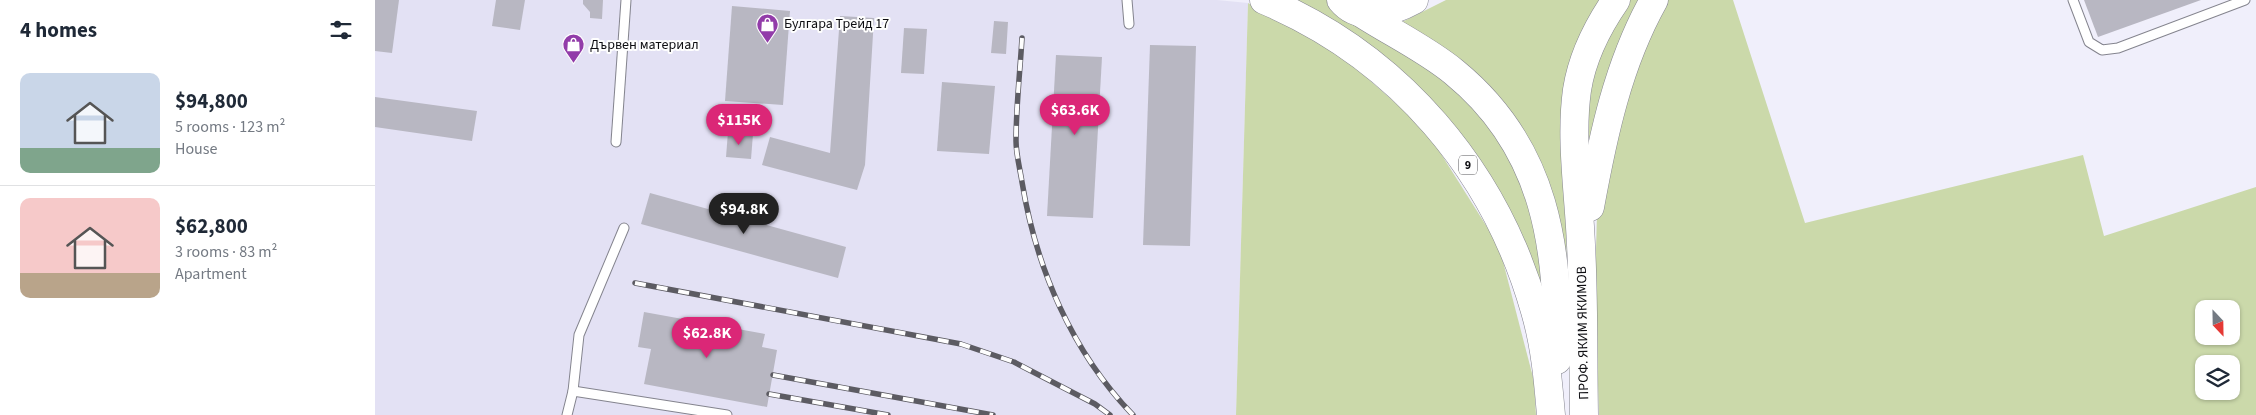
<!DOCTYPE html>
<html lang="en">
<head>
<meta charset="utf-8">
<style>
  body { margin:0; font-family:"Source Sans 3",sans-serif; background:#f6f6f7; color:#1f2937; height:100vh; display:flex; flex-direction:column; font-size:19px; white-space:nowrap }
  * { box-sizing:border-box; margin:0 }
  p { font-size:16px; color:#747a83 }
  .icon { flex:none; width:28px; height:28px; fill:none; stroke:currentColor; stroke-width:2; stroke-linecap:round; stroke-linejoin:round }
  .map { position:relative; flex:1; overflow:hidden }
  .details { display:flex; flex-direction:column; background:#fff; width:375px }
  .details>* { flex:none }
  .needle { width:32px; rotate:158deg }
  .controls { position:absolute; left:1820px; top:300px; display:grid; gap:10px }
  .controls a { display:grid; place-items:center; width:45px; height:45px; border-radius:10px; background:#fff; box-shadow:0 1px 4px #0004; font-size:25px }
  .price { position:absolute; translate:-50% -42px; padding:0 11px; border-radius:18px; background:#db2777; color:#fff; font-size:16px; line-height:32px; filter:drop-shadow(0 1px 2px #0008) }
  .price::after { content:''; position:absolute; left:50%; top:30px; width:15px; height:11px; margin-left:-8px; background:inherit; clip-path:polygon(0 0,100% 0,50% 100%) }
  .price.on { background:#222; color:#fff }
  ul { padding:0; list-style:none }
  li { display:flex; align-items:center; gap:15px; height:125px; padding:0 20px }
  li+li { border-top:1px solid #e0e1e3 }
  li span { display:grid; place-items:center; flex:none; width:140px; height:100px; border-radius:10px; color:#555 }
  li>.icon { margin-inline-start:auto }
  span .icon { width:60px; height:60px; fill:#fffc; stroke-width:1 }
  li b { font-size:21px }
  h2 { display:flex; justify-content:space-between; align-items:center; height:60px; padding:0 20px; font-size:21px }
  main { display:flex; flex:1; min-height:0 }
  .map>svg:first-child { display:block }
  .built { fill:#e3e1f4 }
  .green { fill:#cbd9aa; fill-rule:evenodd }
  .building { fill:#b8b7c2 }
  .lines { fill:none; stroke-linecap:round; stroke-linejoin:round }
  .service-casing { stroke:#84848e; stroke-width:11 }
  .trunk-casing { stroke:#84848e; stroke-width:29 }
  .service { stroke:#fff; stroke-width:9 }
  .trunk { stroke:#fff; stroke-width:28 }
  .rail-casing { stroke:#5c5b62; stroke-width:5.5 }
  .rail { stroke:#fefefe; stroke-width:4; stroke-dasharray:11; stroke-linecap:butt }
  .labels { text-anchor:middle; dominant-baseline:central; stroke-width:4; stroke-linejoin:round; paint-order:stroke }
  .shield { fill:#fefefe; stroke:#555558; stroke-width:1 }
  .shield-label { font-size:12px; font-weight:bold; fill:#0d0d11 }
  .poi-label { font-size:14px; fill:#0d0d11; stroke:#fefefe; text-anchor:start }
  .street-label { font-size:14px; fill:#0d0d11; stroke:#fefefe }
</style>
</head>
<body>
<main>
<section class="details">
<h2>4 homes<svg class="icon" aria-label="filters" viewBox="0 0 24 24"><path d="M4 7h16M4 17h16"/><circle cx="9" cy="7" r="2"/><circle cx="15" cy="17" r="2"/></svg></h2>
<ul>
<li><span style="background:linear-gradient(#c9d6e8 75%,#7fa58c 0)"><svg class="icon" aria-label="home" viewBox="0 0 24 24"><path d="M3 11l9-7 9 7M6 9v11h12V9"/></svg></span><div><b>$94,800</b><p>5 rooms · 123 m²</p><p>House</p></div></li>
<li><span style="background:linear-gradient(#f6c9c9 75%,#b9a48a 0)"><svg class="icon" aria-label="home" viewBox="0 0 24 24"><path d="M3 11l9-7 9 7M6 9v11h12V9"/></svg></span><div><b>$62,800</b><p>3 rooms · 83 m²</p><p>Apartment</p></div></li>
</ul>
</section>
<div class="map">
<svg width="1881" height="415" viewBox="0 0 1881 415">
  <rect width="100%" height="100%" fill="#f0effb"/>
  <path class="built" d="M0,0H842L873,3L861,415H0Z"/>
  <g class="green">
    <path d="M903,0H952L954,4L1072,74L1150,175L1172,299L1101,166Z"/>
    <path d="M1071,0H1232L1191,203L1192,309L1148,137L1019,26Z"/>
    <path d="M1252,0H1274L1212,156L1207,119L1222,52Z"/>
    <path d="M1292,0H1358L1430,223L1708,155L1729,236L1881,187V415H1224L1220,291L1222,212L1242,117L1279,21ZM1829,309H1856V336H1829ZM1829,364H1856V391H1829Z"/>
    <path d="M873,3L964,53L1051,130L1124,246L1159,381L1161,415H861Z"/>
  </g>
  <g class="building">
    <path d="M0,0H24L17,53L0,51Z"/>
    <path d="M121,0H150L145,30L117,26Z"/>
    <path d="M208,0H228L227,19L215,18V12L208,4Z"/>
    <path d="M1709,0H1826L1723,37Z"/>
    <path d="M357,6L415,11L408,105L350,101Z"/>
    <path d="M465,16L499,18L490,165L482,190L387,165L395,137L455,153Z"/>
    <path d="M619,21L633,22L631,54L616,53Z"/>
    <path d="M529,28L552,29L549,74L526,73Z"/>
    <path d="M775,45L821,46L815,246L768,245Z"/>
    <path d="M681,55L727,57L718,218L672,216Z"/>
    <path d="M567,82L620,86L614,154L562,151Z"/>
    <path d="M0,97L102,111L97,141L0,127Z"/>
    <path d="M353,132L378,134L376,159L351,157Z"/>
    <path d="M275,193L471,247L463,278L266,224Z"/>
    <path d="M269,312L390,334L387,347L402,350L392,407L269,384L276,349L263,347Z"/>
  </g>
  <g class="lines">
    <defs>
      <g id="service">
        <path d="M752,0L754,24"/>
        <path d="M1698,0L1714,42L1727,50L1743,48L1870,0"/>
        <path d="M241,142L251,0"/>
        <path d="M198,391L352,415"/>
        <path d="M192,415L198,391L204,335L249,228"/>
      </g>
      <g id="trunk">
        <path d="M889,0C1024,57 1120,170 1160,311C1170,345 1173,380 1176,415"/>
        <path d="M966,0C985,23 1017,12 1039,0"/>
        <path d="M986,13C1017,33 1051,49 1079,72C1172,148 1184,248 1182,360"/>
        <path d="M1215,207C1228,136 1243,64 1279,0"/>
        <path d="M1209,415C1208,358 1209,301 1206,245C1204,194 1195,140 1202,90C1207,58 1223,26 1241,0"/>
      </g>
    </defs>
    <use href="#service" class="service-casing"/>
    <use href="#trunk" class="trunk-casing"/>
    <use href="#service" class="service"/>
    <use href="#trunk" class="trunk"/>
    <defs>
      <g id="rail">
        <path d="M647,38C645,72 641,107 641,141C641,154 645,169 647,182C661,268 697,352 758,415"/>
        <path d="M260,283L586,344L639,362L720,404L735,415"/>
        <path d="M398,375L618,415"/>
        <path d="M394,394L513,415"/>
      </g>
    </defs>
    <use href="#rail" class="rail-casing"/>
    <use href="#rail" class="rail"/>
  </g>
  <defs>
    <symbol id="shop-pin" viewBox="-11 -11 22 30"><path d="M0 17L-7.5 6A9.5 9.5 0 1 1 7.5 6Z" fill="#923ca9" stroke="#fefefe"/><path d="M-5-2.5h2.3a2.7 3.5 0 0 1 5.4 0H5L5.5 6h-11ZM-1.5-2.5h3a1.5 2.3 0 0 0-3 0Z" fill="#fff"/></symbol>
  </defs>
  <g fill-rule="evenodd">
    <use href="#shop-pin" x="380" y="12" width="25" height="34"/>
    <use href="#shop-pin" x="186" y="32" width="25" height="34"/>
  </g>
  <g class="labels">
    <rect class="shield" x="1084" y="155.5" width="18" height="19" rx="4"/>
    <g class="shield-label">
      <text x="1093" y="165">9</text>
    </g>
    <g class="poi-label">
      <text x="409" y="24">Булгара Трейд 17</text>
      <text x="215" y="45">Дървен материал</text>
    </g>
    <g class="street-label">
      <text transform="translate(1208 333) rotate(-91)">ПРОФ. ЯКИМ ЯКИМОВ</text>
    </g>
  </g>
</svg>
<div class="controls">
<a><svg class="needle" viewBox="-14 -14 28 28"><path d="M0-13l5 13h-10z" fill="#e53935"/><path d="M0 13l5-13h-10z" fill="#747a83"/></svg></a>
<a><svg class="icon" aria-label="layers" viewBox="0 0 24 24"><path d="M12 4l9 5-9 5-9-5zM3 14l9 5 9-5"/></svg></a>
</div>
<b class="price" style="left:700px;top:136px">$63.6K</b>
<b class="price" style="left:364px;top:146px">$115K</b>
<b class="price on" style="left:369px;top:235px">$94.8K</b>
<b class="price" style="left:332px;top:359px">$62.8K</b>
</div>
</main>
</body>
</html>
